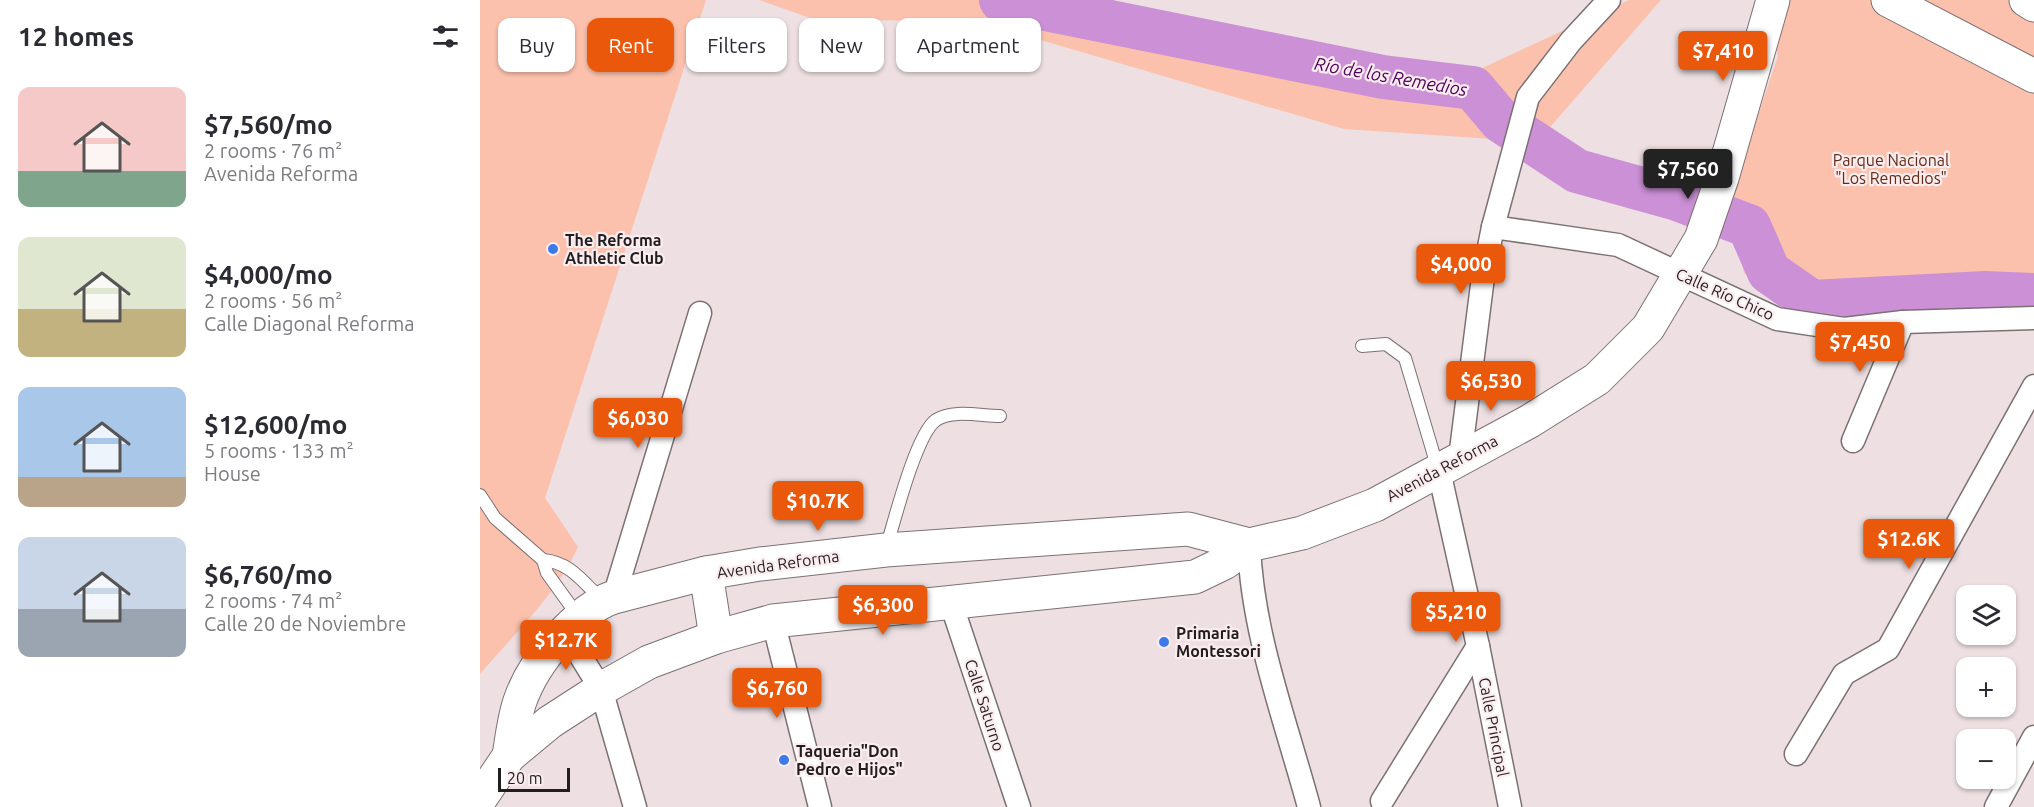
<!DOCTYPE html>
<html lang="en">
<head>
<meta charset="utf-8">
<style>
  body { margin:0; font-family:Ubuntu,sans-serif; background:#f2f2f3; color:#2b2b33; height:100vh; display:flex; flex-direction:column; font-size:22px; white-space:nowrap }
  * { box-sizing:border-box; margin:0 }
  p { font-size:20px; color:#7c7c81 }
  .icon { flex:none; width:33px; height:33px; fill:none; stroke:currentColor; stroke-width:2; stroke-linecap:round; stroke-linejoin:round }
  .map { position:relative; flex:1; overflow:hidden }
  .side { display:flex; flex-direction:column; background:#fff; width:480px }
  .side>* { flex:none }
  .banner { position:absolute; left:18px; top:18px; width:570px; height:54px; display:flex; gap:12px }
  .controls { position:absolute; left:1476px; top:585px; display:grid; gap:12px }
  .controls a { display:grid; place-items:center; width:60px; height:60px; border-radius:12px; background:#fff; box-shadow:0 2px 4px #0004; font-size:30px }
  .scale { position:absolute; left:18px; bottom:15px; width:72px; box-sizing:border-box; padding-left:6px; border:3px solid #221d1e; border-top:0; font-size:16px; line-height:21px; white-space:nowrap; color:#221d1e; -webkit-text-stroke:4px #fbecef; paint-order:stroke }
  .price { position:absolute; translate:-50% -51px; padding:0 14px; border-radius:6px; background:#ea580c; color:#fff; font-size:20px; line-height:39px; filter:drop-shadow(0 2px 3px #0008) }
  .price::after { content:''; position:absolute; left:50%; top:36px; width:18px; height:14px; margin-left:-9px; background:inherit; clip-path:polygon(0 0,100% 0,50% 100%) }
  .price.current { background:#222; color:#fff }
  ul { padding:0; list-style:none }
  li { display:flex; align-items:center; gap:18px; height:150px; padding:0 18px }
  li span { display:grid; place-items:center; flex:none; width:168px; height:120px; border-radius:12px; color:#555 }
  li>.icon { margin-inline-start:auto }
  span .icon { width:72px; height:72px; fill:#fffc; stroke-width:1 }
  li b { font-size:26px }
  h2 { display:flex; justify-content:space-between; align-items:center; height:72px; padding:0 18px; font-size:26px }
  .pill { padding:0 21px; border-radius:12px; background:#fff; box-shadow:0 2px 4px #0004; font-size:21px; line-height:54px }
  .pill.current { background:#ea580c; color:#fff }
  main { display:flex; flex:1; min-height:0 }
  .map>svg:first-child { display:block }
  .green { fill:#fbc1ac }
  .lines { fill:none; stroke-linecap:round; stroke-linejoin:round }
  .river { stroke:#cb90d6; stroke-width:44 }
  .lane-casing { stroke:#7d7073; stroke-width:14 }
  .street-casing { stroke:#7d7073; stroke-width:25 }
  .secondary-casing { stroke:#7d7073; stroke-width:35 }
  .lane { stroke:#fff; stroke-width:12 }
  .street { stroke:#fff; stroke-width:22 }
  .secondary { stroke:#fff; stroke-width:33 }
  .poi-dot { fill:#3d7ae9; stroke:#fbecef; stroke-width:2 }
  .labels { text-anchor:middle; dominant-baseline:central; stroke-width:4.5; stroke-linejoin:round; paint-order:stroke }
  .park-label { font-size:16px; fill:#642c16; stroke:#fbecef }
  .poi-label { font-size:16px; font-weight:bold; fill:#221d1e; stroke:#fbecef; text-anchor:start }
  .street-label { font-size:16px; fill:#221d1e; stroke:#fbecef }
  .water-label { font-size:18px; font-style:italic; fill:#4f015c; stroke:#fbecef }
</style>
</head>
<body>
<main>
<section class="side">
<h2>12 homes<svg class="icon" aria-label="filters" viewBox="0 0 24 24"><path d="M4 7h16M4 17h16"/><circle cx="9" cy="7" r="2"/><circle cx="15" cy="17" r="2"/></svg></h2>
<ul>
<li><span style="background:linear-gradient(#f6c9c9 70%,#7fa58c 0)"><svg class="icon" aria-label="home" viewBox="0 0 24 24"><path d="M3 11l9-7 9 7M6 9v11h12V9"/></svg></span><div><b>$7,560/mo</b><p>2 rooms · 76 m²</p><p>Avenida Reforma</p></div></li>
<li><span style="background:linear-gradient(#dfe7d0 60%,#c2b280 0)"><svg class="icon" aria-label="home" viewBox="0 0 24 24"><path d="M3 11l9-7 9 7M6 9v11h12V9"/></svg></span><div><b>$4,000/mo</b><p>2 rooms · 56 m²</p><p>Calle Diagonal Reforma</p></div></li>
<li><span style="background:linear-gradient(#a9c7e8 75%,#b9a48a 0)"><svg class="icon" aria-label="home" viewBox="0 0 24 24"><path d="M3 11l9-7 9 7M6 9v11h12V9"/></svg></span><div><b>$12,600/mo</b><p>5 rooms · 133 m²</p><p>House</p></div></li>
<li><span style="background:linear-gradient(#c9d6e8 60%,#9aa5b1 0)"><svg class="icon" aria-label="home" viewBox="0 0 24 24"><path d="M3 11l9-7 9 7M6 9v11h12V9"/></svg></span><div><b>$6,760/mo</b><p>2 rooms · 74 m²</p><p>Calle 20 de Noviembre</p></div></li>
</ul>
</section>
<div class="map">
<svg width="1554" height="807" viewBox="0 0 1554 807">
  <rect width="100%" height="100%" fill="#eddfe2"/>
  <g class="green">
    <path d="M0,0H226L65,498L98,547C76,595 34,634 0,674Z"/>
    <path d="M279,0H626L805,41L998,70L1149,0H1181L1057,142L864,129L499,22L333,19Z"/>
    <path d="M1283,0H1554V311L1420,312L1328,317L1264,273L1249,201L1298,56Z"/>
  </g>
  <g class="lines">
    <path class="river" d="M521,0L903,77L993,88L1021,121L1097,171L1194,198L1269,226L1289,272L1332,302L1505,293L1554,295"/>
    <defs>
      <g id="lane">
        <path d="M882,346L906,344L925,358L958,469"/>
        <path d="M0,495L15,518L63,560L67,573L98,616"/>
        <path d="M406,549C414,522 436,434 456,420C473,409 501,416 520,416"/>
        <path d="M63,560C90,562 103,582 122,600"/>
      </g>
      <g id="street">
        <path d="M1013,227L1138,245L1297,319L1364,329L1423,322L1554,318"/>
        <path d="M1373,441L1423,322"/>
        <path d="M980,458L1003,277L1013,227L1048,97L1091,41L1129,0"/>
        <path d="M959,471L998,646L1030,807"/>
        <path d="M769,545C772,633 806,722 829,807"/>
        <path d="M134,597L220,313"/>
        <path d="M471,603L539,807"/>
        <path d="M293,621L340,807"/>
        <path d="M85,631L121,689L155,807"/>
        <path d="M1316,754L1364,674L1408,649L1554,386"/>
        <path d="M902,801L998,646"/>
        <path d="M1516,807L1554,737"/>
      </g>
      <g id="secondary">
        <path d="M1408,0L1554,76"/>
        <path d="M1546,0L1554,5"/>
        <path d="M226,573L236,637"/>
        <path d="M29,756C32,738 34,718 40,701C53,663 96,610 134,597L226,573L280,564L406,550L708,529L769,545"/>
        <path d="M0,799L29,756L70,722L121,689L169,662L236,637L293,621L715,577L744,563L769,545L822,533L895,505L1050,421L1117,379L1168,328L1221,239L1242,178L1293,0"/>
      </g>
    </defs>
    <use href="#lane" class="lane-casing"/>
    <use href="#street" class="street-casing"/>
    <use href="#secondary" class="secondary-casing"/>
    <use href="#lane" class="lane"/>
    <use href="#street" class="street"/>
    <use href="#secondary" class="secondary"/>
  </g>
  <g class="poi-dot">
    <circle cx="73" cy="249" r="6"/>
    <circle cx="684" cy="642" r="6"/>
    <circle cx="304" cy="760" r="6"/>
  </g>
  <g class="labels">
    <g class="park-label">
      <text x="1411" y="160">Parque Nacional<tspan x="1411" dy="18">"Los Remedios"</tspan></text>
    </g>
    <g class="poi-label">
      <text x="85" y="240">The Reforma<tspan x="85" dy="18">Athletic Club</tspan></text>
      <text x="696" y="633">Primaria<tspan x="696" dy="18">Montessori</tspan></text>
      <text x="316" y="751">Taqueria"Don<tspan x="316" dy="18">Pedro e Hijos"</tspan></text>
    </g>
    <g class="street-label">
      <text transform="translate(1245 294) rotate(24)">Calle Río Chico</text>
      <text transform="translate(962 468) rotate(-28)">Avenida Reforma</text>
      <text transform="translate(298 564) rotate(-8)">Avenida Reforma</text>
      <text transform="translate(505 705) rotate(72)">Calle Saturno</text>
      <text transform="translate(1014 727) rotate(79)">Calle Principal</text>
    </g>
    <g class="water-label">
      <text transform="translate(911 76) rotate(10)">Río de los Remedios</text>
    </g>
  </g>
</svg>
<div class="controls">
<a><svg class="icon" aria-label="layers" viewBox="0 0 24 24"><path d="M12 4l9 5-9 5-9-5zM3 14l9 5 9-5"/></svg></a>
<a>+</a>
<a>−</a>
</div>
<div class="scale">20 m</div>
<b class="price" style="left:1243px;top:82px">$7,410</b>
<b class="price current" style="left:1208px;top:200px">$7,560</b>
<b class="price" style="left:981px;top:295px">$4,000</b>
<b class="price" style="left:1380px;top:373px">$7,450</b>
<b class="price" style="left:1011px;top:412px">$6,530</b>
<b class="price" style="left:158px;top:449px">$6,030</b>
<b class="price" style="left:338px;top:532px">$10.7K</b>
<b class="price" style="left:1429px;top:570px">$12.6K</b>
<b class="price" style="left:403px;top:636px">$6,300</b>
<b class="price" style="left:976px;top:643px">$5,210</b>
<b class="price" style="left:86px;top:671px">$12.7K</b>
<b class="price" style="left:297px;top:719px">$6,760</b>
<div class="banner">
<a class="pill">Buy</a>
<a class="pill current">Rent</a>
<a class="pill">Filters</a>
<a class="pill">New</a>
<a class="pill">Apartment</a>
</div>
</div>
</main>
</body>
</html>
